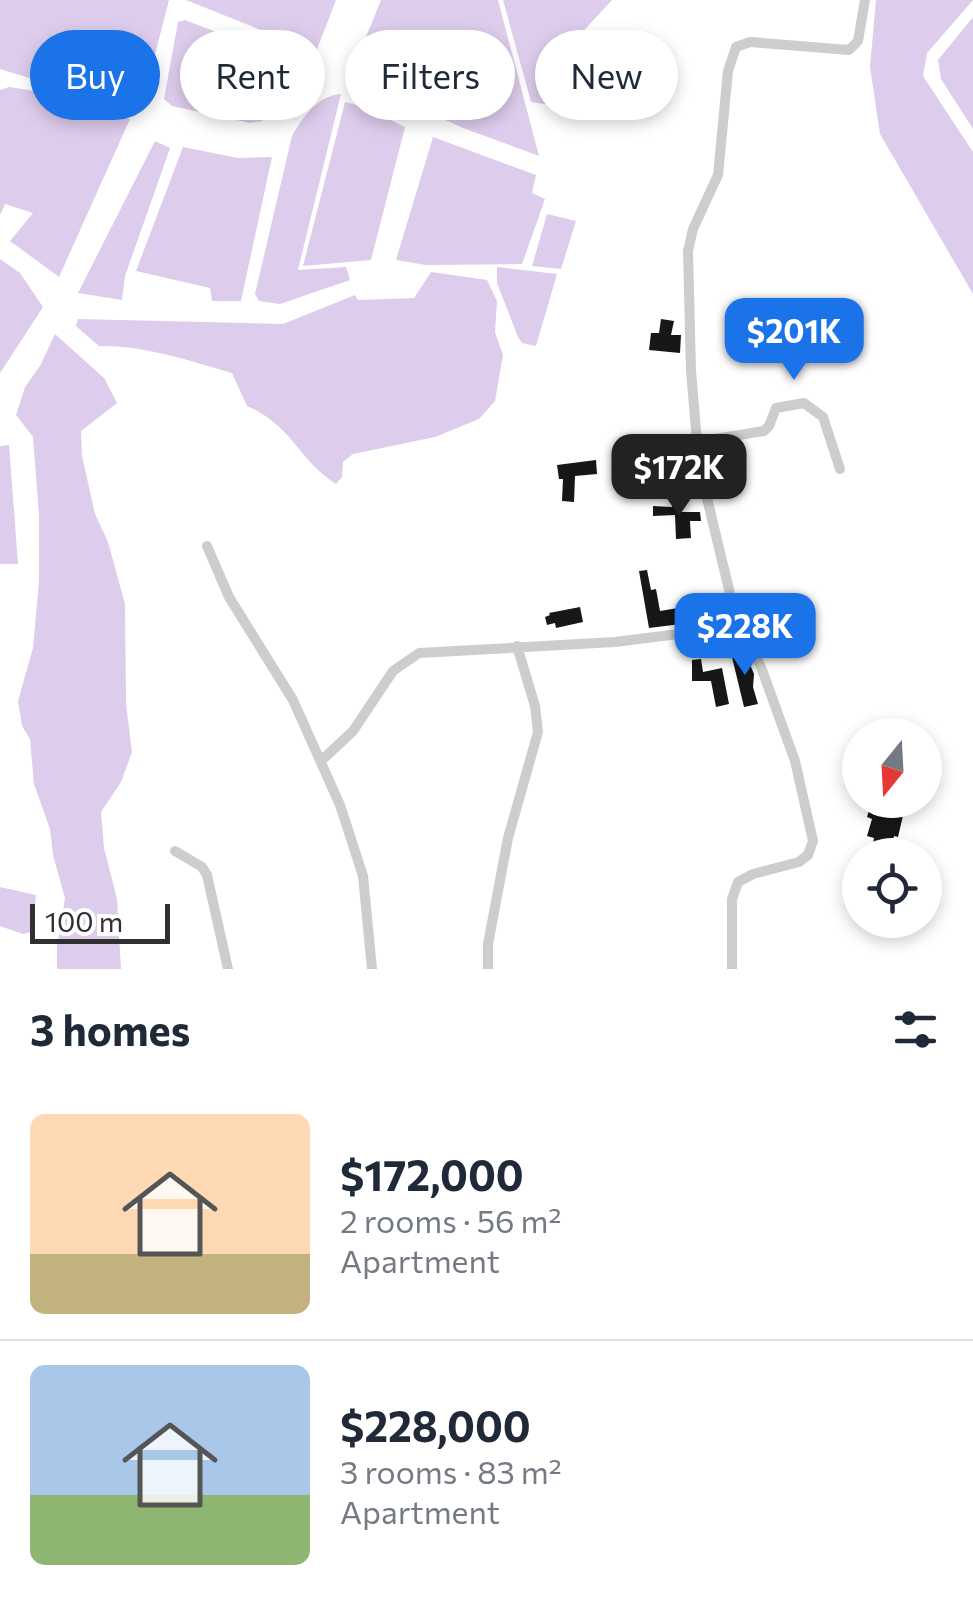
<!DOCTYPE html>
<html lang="en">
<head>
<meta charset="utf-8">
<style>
  body { margin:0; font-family:Commissioner,sans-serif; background:#f2f2f3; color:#1f2937; height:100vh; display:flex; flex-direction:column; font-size:38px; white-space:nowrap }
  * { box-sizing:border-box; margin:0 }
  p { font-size:32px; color:#747a83 }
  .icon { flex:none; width:55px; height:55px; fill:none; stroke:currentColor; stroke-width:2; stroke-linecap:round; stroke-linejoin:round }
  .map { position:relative; height:969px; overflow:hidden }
  .details { display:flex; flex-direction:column; background:#fff; flex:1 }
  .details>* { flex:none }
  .banner { position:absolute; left:30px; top:30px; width:915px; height:90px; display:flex; gap:20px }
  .needle { width:65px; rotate:198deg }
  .tools { position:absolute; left:842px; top:718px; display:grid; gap:20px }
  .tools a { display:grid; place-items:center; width:100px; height:100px; border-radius:50%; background:#fff; box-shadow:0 5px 15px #0003; font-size:50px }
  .scale { position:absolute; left:30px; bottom:25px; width:140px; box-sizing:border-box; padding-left:10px; border:5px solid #303030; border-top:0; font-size:28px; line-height:35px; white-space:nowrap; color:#303030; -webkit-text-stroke:8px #fff; paint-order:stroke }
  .price { position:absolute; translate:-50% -85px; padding:0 22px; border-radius:20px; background:#1a73e8; color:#fff; font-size:32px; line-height:65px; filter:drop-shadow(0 2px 5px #0008) }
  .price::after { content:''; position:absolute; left:50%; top:60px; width:30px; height:22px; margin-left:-15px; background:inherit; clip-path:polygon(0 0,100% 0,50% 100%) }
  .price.active { background:#222; color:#fff }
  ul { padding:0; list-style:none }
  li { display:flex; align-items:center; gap:30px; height:250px; padding:0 30px }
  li+li { border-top:2px solid #e0e1e3 }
  li span { display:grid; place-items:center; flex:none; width:280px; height:200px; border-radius:15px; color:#555 }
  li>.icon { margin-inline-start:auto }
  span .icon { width:120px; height:120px; fill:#fffc; stroke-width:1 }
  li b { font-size:42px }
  h2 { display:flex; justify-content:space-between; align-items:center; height:120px; padding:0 30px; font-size:42px }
  .tag { padding:0 35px; border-radius:45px; background:#fff; box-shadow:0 5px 15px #0003; font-size:35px; line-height:90px }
  .tag.active { background:#1a73e8; color:#fff }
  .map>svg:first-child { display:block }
  .water { fill:#ddccec }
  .building { fill:#171717 }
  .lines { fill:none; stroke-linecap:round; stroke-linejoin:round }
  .minor { stroke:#cdcdcd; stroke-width:10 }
</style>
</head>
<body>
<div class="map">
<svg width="973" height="969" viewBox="0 0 973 969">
  <rect width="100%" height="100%" fill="#fff"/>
  <g class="water">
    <path d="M0,0H169L151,70L133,78L120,106L0,69Z"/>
    <path d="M186,0H336L316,52Z"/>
    <path d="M381,0H498L539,156L463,128L358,81L366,37Z"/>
    <path d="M503,0H612L577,38L563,107L531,102Z"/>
    <path d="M876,0H973L927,53L923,76L973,152V294L880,134L870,67Z"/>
    <path d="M973,17V129L941,79L938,60Z"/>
    <path d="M185,20L307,67L306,74L289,86L262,121L250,123L172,106L164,99L178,22Z"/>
    <path d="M9,87L42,92L130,119L59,277L10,241L33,213L5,204L0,215V90Z"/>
    <path d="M341,94L298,270L346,267L350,280L280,304L259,301L255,294L292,136C303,117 317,96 341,94Z"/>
    <path d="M345,102L364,107L405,127L371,260L303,266Z"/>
    <path d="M433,137L536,175L532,193L545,199L522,264L426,265L396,260Z"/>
    <path d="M155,141L170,148L125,276L122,300L78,293Z"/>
    <path d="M183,147L238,158L272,157L241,301H212L210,288L136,271Z"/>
    <path d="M547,214L576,221L561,269L532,266Z"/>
    <path d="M0,259L20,273L43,307L0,373Z"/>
    <path d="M497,267L557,274L536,346L522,343L518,337L497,283Z"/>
    <path d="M431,272L487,280L497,301L495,332L503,355L495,401L479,419L435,437L353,454L343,462L342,477L336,484C298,460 293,426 247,406L232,373C190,361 144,345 99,346L76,326L78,319L283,324L355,295L358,300L414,298Z"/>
    <path d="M55,334L104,378L117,403L81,431L82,456L95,514L108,542L125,604L126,704L132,752L121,782L101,812L104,848L117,899L121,969H57V947L65,898L53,855L50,829L34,784L30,739L22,726L18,701L33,648L39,582V515L33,437L16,415L25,387L40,366Z"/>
    <path d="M9,445L18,564H0V446Z"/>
    <path d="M0,887L36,895L32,932L23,934L0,926Z"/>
  </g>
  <g class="building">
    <path d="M661,319L674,321L671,335H681L680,353L649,350L651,333H659Z"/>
    <path d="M596,460L597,474L575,476L574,502L562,501L563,479H559L557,465Z"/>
    <path d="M672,502H679L680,512H700L701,521H690L691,538L676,539L675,515L653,516V506L672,507Z"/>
    <path d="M647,570L651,590L656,589L660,611L678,608L681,624L649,628L639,571Z"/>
    <path d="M580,607L583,622L556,628L555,623L547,625L545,617L550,615L549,613Z"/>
    <path d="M743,648L754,674L753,687L758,704L744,707L732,657L735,656L734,650Z"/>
    <path d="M701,659L703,672L722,668L729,704L716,707L711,681H692V660Z"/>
    <path d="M872,800H893L892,804L905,807L898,837L894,836L891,848L873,843L874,838L867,836L872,819L867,817Z"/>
  </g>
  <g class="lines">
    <g class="minor">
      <path d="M697,442L764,431L769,426L776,408L804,403L823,417L840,469"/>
      <path d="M207,546L229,597L293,700L340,805L363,876L372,969"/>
      <path d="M322,760L353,731L393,671L419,653L615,642L742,626"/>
      <path d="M175,851L202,867L207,875L228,969"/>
      <path d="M488,969V944L508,838L538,732L535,706L517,646"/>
      <path d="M732,969V899L738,882L753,874L799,862L808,855L813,841L795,761L761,667L732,602L699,465L691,371L688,251L693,229L718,175L728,71L736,47L750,42L849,50L858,41L865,0"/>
    </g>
  </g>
</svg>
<div class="tools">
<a><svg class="needle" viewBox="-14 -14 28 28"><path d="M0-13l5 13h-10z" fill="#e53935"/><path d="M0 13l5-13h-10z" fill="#747a83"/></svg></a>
<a><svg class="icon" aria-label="locate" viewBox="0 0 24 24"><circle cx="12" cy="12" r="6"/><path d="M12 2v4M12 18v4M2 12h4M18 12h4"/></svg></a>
</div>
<div class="scale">100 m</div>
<b class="price" style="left:794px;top:383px">$201K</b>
<b class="price active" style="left:679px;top:519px">$172K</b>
<b class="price" style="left:745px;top:678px">$228K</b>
<div class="banner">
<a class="tag active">Buy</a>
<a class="tag">Rent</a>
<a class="tag">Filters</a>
<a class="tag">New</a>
</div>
</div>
<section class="details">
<h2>3 homes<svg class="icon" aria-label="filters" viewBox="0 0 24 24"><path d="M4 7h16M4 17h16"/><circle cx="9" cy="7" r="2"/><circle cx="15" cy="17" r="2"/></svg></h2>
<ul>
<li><span style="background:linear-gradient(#ffd9b3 70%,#c2b280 0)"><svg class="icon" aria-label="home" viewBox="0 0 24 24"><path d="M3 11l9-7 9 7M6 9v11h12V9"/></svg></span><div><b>$172,000</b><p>2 rooms · 56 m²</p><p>Apartment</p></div></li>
<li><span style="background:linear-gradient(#a9c7e8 65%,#8fb573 0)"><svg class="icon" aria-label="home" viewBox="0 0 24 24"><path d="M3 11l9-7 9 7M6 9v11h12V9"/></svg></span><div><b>$228,000</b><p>3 rooms · 83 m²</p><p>Apartment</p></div></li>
</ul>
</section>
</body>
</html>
